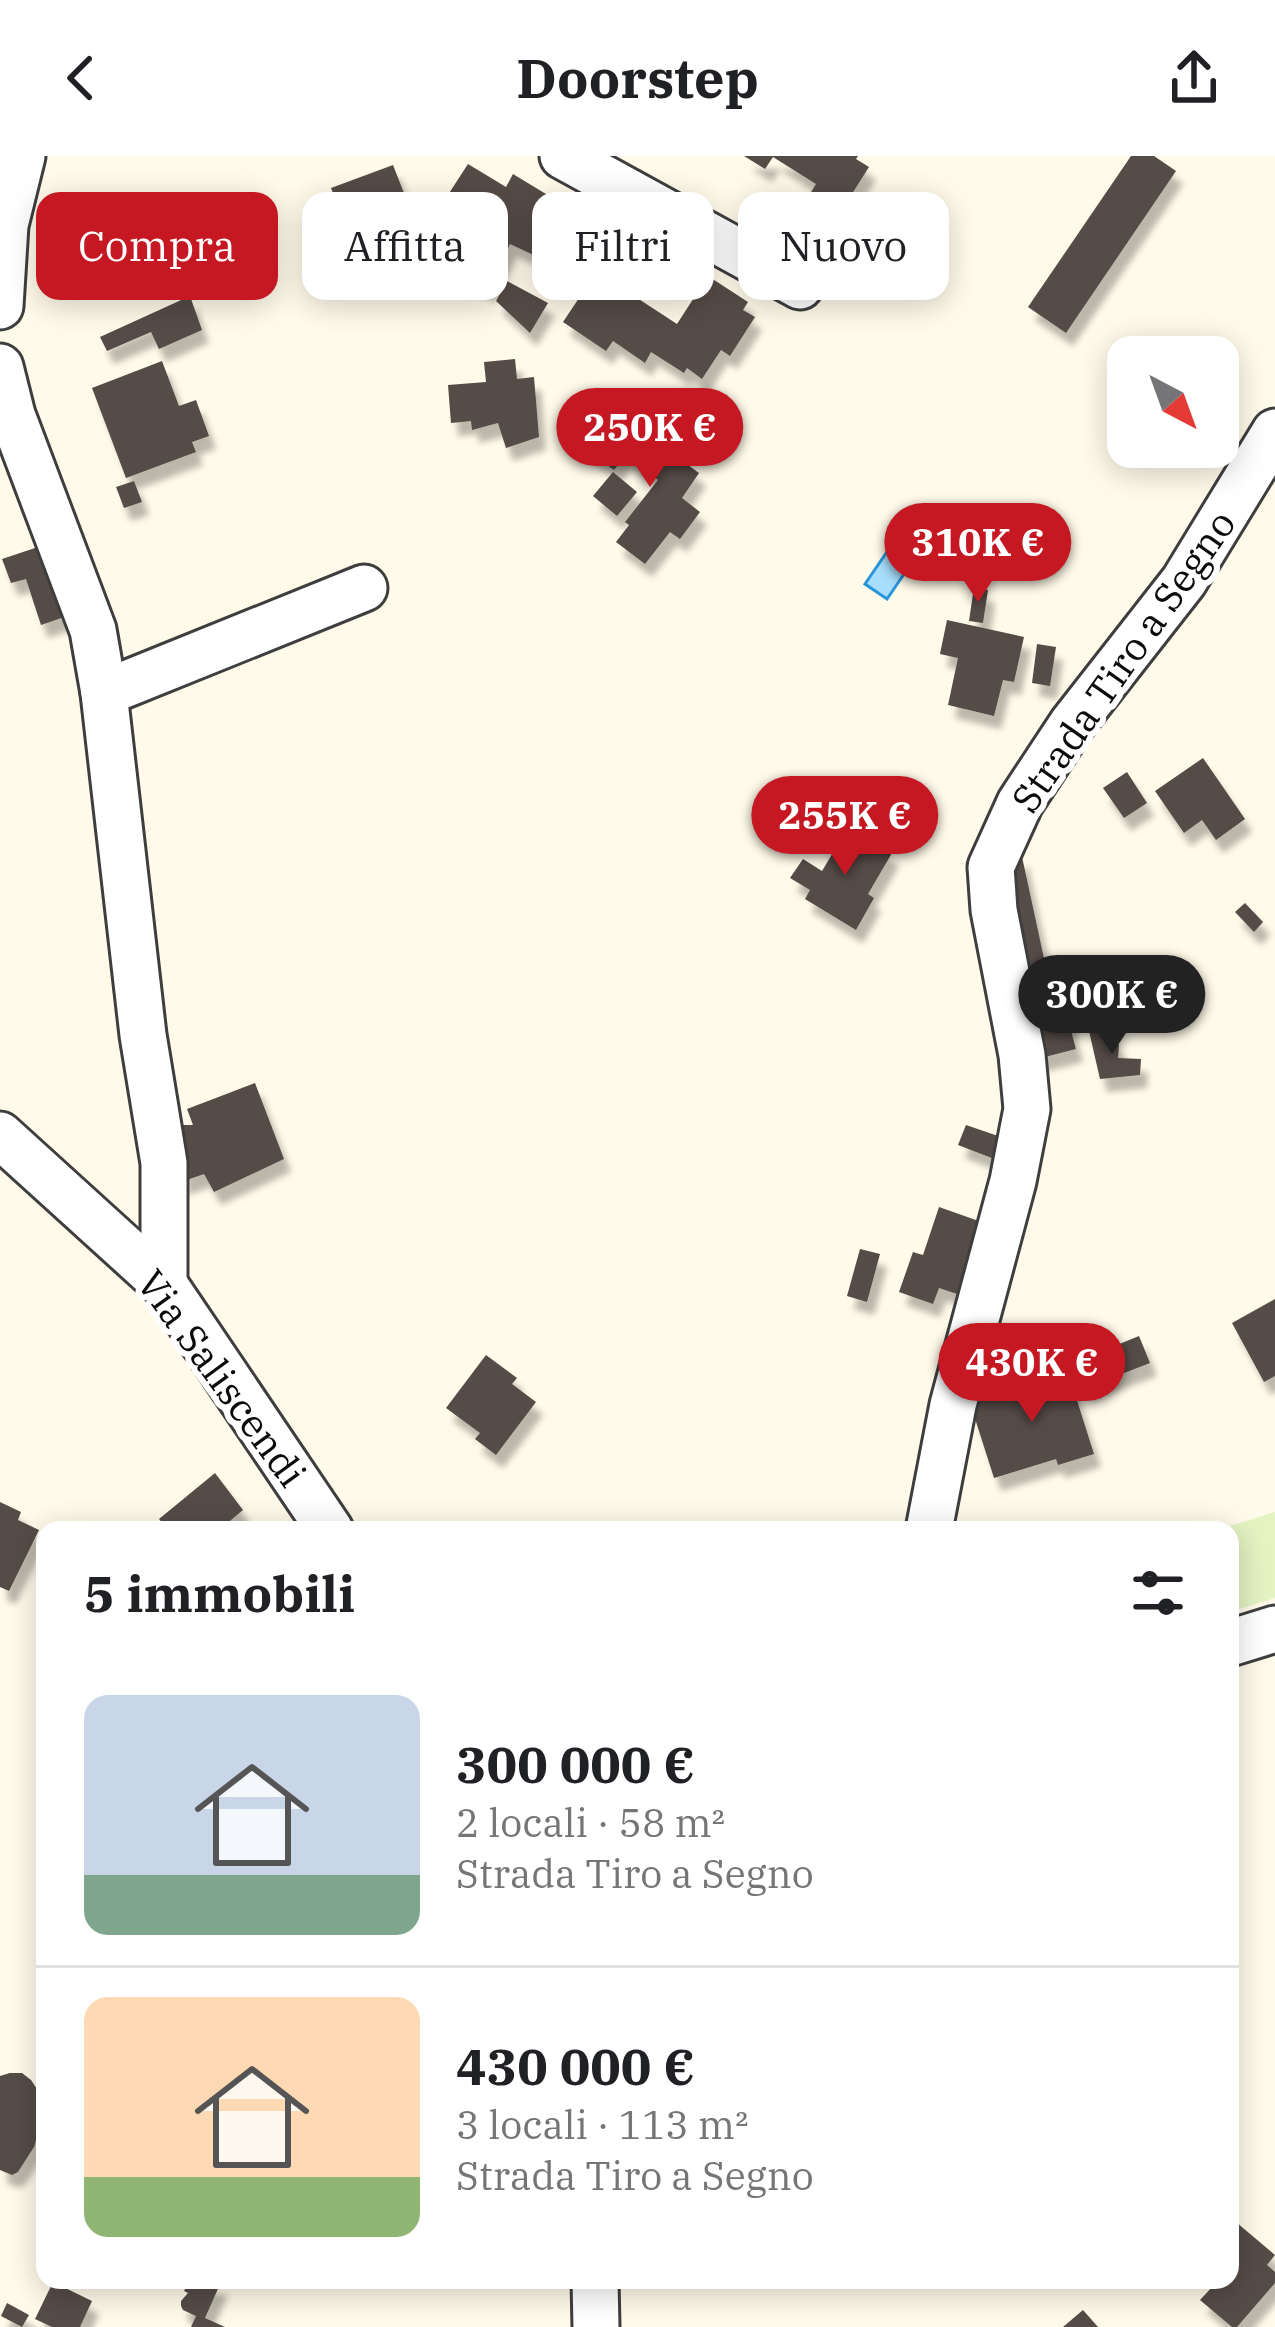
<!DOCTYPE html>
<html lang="it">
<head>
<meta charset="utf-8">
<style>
  body { margin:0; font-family:"IBM Plex Serif",serif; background:#f2f2f2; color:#202124; height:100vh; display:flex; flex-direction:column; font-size:45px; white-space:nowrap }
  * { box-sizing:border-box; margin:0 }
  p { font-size:39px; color:#757577 }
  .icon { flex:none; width:66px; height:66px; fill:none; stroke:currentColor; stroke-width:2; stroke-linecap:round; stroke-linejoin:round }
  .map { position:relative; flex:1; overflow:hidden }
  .sheet { position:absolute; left:36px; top:1365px; width:1203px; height:768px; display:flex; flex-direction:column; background:#fff; border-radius:24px; box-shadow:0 6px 30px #0003 }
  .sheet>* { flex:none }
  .top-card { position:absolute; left:36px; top:36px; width:1203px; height:108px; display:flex; gap:24px }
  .needle { width:78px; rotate:139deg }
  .buttons { position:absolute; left:1107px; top:180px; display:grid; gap:24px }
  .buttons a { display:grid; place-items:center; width:132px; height:132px; border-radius:24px; background:#fff; box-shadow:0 6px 30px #0003; font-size:60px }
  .price { position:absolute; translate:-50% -102px; padding:0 27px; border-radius:42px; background:#c61823; color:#fff; font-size:39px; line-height:78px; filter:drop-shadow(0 3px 6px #0008) }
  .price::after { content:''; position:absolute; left:50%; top:72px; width:36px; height:27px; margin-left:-18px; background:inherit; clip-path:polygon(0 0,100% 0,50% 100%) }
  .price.active { background:#222; color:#fff }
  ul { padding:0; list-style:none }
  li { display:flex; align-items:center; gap:36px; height:300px; padding:0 48px }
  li+li { border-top:3px solid #e0e0e0 }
  li span { display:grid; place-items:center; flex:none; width:336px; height:240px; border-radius:24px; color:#555 }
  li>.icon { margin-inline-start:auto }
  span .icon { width:144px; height:144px; fill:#fffc; stroke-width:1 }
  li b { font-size:51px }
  h2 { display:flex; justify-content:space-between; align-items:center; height:144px; padding:0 48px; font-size:51px }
  .pill { padding:0 42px; border-radius:24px; background:#fff; box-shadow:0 6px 30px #0003; font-size:42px; line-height:108px }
  .pill.active { background:#c61823; color:#fff }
  header { display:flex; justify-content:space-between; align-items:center; height:156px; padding:0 48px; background:#fff; font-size:54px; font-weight:700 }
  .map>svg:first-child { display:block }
  .pitch { fill:#e3f3c2 }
  .water { fill:#a8defc; stroke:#2896d9; stroke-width:3 }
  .building { fill:#544b46; filter:url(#shadow) }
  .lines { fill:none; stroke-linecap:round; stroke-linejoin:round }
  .minor-casing { stroke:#3e3e3e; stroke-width:51 }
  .minor { stroke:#fff; stroke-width:45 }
  .labels { text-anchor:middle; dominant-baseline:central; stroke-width:12; stroke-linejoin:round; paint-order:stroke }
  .street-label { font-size:39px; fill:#0b0b0b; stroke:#fff }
</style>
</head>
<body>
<header><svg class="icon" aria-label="back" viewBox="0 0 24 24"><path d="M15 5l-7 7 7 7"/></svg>Doorstep<svg class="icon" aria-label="share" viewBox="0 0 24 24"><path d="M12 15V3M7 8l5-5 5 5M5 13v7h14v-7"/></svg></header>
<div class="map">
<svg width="1275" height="2171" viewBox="0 0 1275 2171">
  <defs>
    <filter id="shadow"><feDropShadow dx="7" dy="13" stdDeviation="3" flood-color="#0004"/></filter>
  </defs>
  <rect width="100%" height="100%" fill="#fffae9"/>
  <path class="pitch" d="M1275,1356V1442L1239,1453L1230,1424V1374H1217Z"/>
  <path class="water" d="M893,387L915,402L887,443L865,428Z"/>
  <g class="building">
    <path d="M744,0H858L856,3L869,11L850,41L857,46L838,75L832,71L824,85L793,65L816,28L773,1L765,13Z"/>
    <path d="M1131,0H1154L1176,15L1066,177L1028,151Z"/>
    <path d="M468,8L506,31L513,18L574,55L558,90L550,86L542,103L510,88L489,133L456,118L448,99L460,79L442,68L453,51L444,45Z"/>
    <path d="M393,9L426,93L363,117L331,32Z"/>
    <path d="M595,118L629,141L631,138L677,168L708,120L748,146L743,154L755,161L730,200L721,194L702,223L687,212L684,217L651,196L645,207L613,185L606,195L563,166Z"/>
    <path d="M507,125L548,147L530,177L496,145Z"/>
    <path d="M190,140L202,174L159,193L151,176L107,195L100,181Z"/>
    <path d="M515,203L517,223L534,221L539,281L506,292L498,267L472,274L471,265L451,267L448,229L486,226L484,206Z"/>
    <path d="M162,205L179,250L196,244L209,280L192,286L196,296L126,322L92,232Z"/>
    <path d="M644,269L663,283L659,288L699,317L682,342L700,356L680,383L670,376L645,408L616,386L629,369L625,366L658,324L625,300L614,314L583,292L598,271L628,292Z"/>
    <path d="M613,316L637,336L617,360L593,340Z"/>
    <path d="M134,325L142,346L124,352L116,331Z"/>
    <path d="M50,387L73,458L41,469L26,423L11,427L2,403Z"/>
    <path d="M974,431L988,434L983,467L969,465Z"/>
    <path d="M947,464L1024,481L1014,526L1003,524L994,560L948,549L958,502L940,498Z"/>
    <path d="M1037,488L1056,491L1050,530L1032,527Z"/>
    <path d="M1203,602L1245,663L1216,684L1202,664L1184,677L1155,635Z"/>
    <path d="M1127,616L1147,647L1124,662L1103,632Z"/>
    <path d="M849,670L892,697L868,738L874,742L856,774L805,743L810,734L790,722L803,703L822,715Z"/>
    <path d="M1021,696L1045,807L1050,806L1060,852L1071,850L1070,871L1076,893L1037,903L1002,731Z"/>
    <path d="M1245,747L1263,766L1254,776L1235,756Z"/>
    <path d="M1080,813L1085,832L1070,840L1061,823Z"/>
    <path d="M1101,872L1119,889L1118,902L1141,903L1140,919L1100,923L1089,875Z"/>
    <path d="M255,927L284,1003L214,1036L204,1018L181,1026L178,969H193L187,953Z"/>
    <path d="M966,969L1004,982L997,1004L958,989Z"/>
    <path d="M939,1051L990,1069L966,1141L939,1132L933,1148L899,1136L913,1096L923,1099Z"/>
    <path d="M860,1093L880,1098L867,1146L847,1140Z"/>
    <path d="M1275,1143V1220L1264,1226L1232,1167Z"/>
    <path d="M1139,1180L1150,1207L1085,1232L1075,1206Z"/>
    <path d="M486,1199L517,1222L512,1228L536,1246L496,1299L475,1283L480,1277L446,1252Z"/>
    <path d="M1067,1213L1094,1298L1058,1309L1056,1303L994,1322L970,1247Z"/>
    <path d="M215,1317L243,1354L219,1374H168L159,1363Z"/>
    <path d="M0,1346L21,1356L18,1364L39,1374L9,1435L0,1431Z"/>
    <path d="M10,1917H22L31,1924L39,1936L45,1955L34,1991L18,2016L12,2019L0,2014V1920Z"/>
    <path d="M1230,2061L1275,2099L1267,2109L1275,2116V2127L1237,2171H1232L1200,2144L1213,2130L1205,2124H1230Z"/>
    <path d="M190,2124L221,2126L205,2162L225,2171H191L196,2160L183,2154L181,2150V2145L188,2137L184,2135Z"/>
    <path d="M53,2126L92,2145L80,2171H52L35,2163Z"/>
    <path d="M7,2147L29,2159L22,2171L1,2160Z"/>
    <path d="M1083,2154L1098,2171H1063Z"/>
  </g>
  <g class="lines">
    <defs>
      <g id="minor">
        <path d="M563,0L800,130"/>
        <path d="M0,150L5,69L22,0"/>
        <path d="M0,211L12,259L93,474L104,537L143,879L164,1007V1128"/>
        <path d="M104,537L364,432"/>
        <path d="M0,979L164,1128L330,1374"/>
        <path d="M929,1374L953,1249L1013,1025L1027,953L1022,899L994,754L991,711L1020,647L1072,568L1184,425L1275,276"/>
        <path d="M1230,1487L1275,1473"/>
        <path d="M595,2124L596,2171"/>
      </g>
    </defs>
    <use href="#minor" class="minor-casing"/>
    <use href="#minor" class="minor"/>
  </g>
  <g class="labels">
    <g class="street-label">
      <text transform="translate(1123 505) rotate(-55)">Strada Tiro a Segno</text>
      <text transform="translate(222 1222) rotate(54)">Via Saliscendi</text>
    </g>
  </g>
</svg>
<div class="buttons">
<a><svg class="needle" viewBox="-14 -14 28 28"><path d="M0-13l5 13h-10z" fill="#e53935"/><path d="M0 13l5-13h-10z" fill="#757577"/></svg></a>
</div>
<b class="price" style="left:650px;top:334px">250K €</b>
<b class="price" style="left:978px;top:449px">310K €</b>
<b class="price" style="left:845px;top:722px">255K €</b>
<b class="price active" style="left:1112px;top:901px">300K €</b>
<b class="price" style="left:1032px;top:1269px">430K €</b>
<div class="top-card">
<a class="pill active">Compra</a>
<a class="pill">Affitta</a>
<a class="pill">Filtri</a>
<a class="pill">Nuovo</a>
</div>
<section class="sheet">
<h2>5 immobili<svg class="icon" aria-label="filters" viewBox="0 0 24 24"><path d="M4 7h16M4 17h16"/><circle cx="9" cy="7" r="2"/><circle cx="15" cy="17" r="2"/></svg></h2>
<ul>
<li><span style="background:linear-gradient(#c9d6e8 75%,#7fa58c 0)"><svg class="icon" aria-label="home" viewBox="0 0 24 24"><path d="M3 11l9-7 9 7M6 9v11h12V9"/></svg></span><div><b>300 000 €</b><p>2 locali · 58 m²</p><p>Strada Tiro a Segno</p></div></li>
<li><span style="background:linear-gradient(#ffd9b3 75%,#8fb573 0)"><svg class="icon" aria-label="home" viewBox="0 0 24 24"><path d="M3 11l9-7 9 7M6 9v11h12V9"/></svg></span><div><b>430 000 €</b><p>3 locali · 113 m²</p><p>Strada Tiro a Segno</p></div></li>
</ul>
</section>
</div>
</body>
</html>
